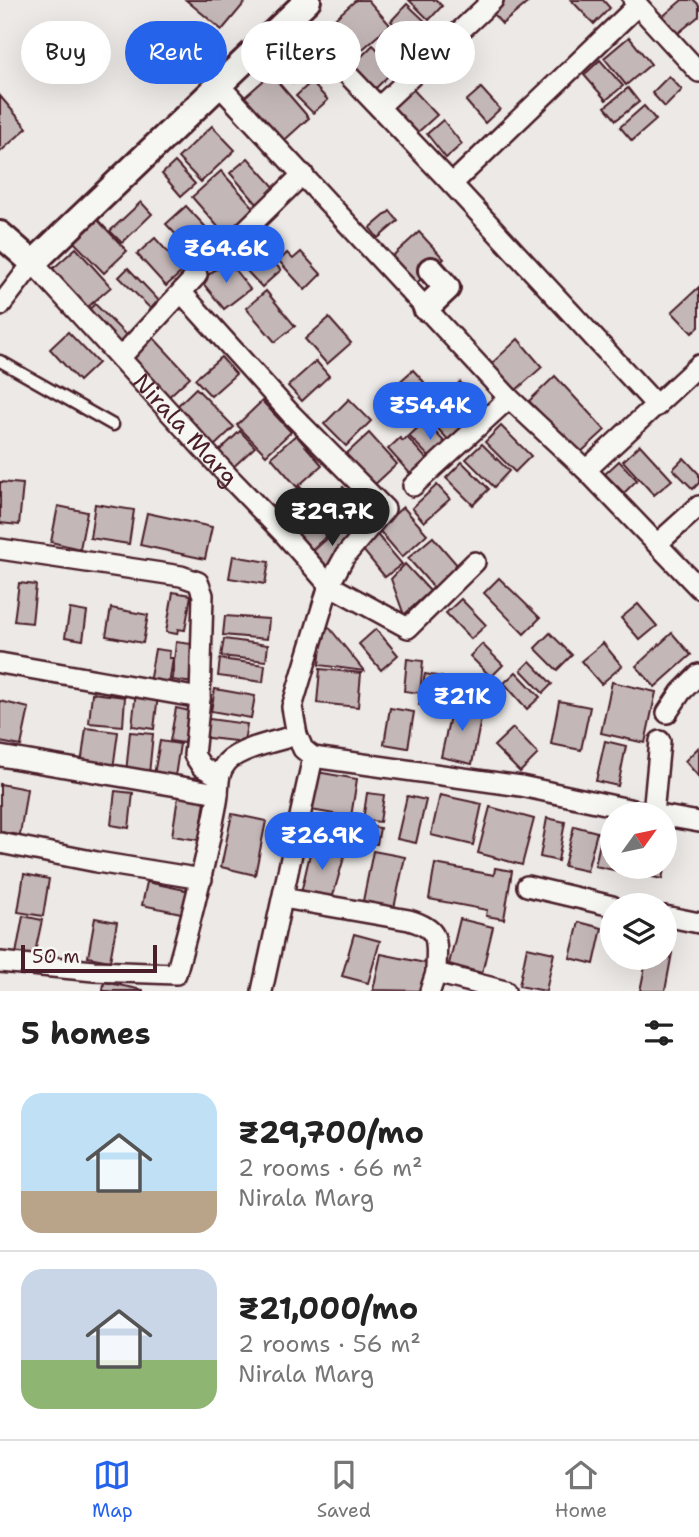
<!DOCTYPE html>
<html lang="en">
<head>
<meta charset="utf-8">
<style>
  body { margin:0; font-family:"Shantell Sans",sans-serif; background:#f6f6f6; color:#222; height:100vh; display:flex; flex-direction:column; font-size:26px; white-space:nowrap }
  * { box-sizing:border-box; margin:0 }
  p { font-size:23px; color:#767676 }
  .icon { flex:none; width:38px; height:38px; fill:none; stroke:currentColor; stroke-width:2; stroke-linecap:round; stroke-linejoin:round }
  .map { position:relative; height:991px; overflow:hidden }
  .side { display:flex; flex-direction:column; background:#fff; flex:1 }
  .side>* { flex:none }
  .hud { position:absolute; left:21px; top:21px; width:658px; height:63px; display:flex; gap:14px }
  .needle { width:46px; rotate:57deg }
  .tools { position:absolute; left:600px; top:802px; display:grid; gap:14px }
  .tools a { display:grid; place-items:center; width:77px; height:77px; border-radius:50%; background:#fff; box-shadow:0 7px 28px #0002; font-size:35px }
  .scale { position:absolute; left:21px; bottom:18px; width:136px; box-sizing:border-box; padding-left:7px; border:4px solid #4a1f2b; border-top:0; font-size:19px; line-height:24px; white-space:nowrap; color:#4a1f2b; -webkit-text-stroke:5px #f6f6f2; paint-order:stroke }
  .price { position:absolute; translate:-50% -60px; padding:0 16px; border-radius:24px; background:#2563eb; color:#fff; font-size:23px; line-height:46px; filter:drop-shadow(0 2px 4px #0008) }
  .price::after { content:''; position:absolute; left:50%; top:42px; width:21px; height:16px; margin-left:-10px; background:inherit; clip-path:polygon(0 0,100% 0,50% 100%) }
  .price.active { background:#222; color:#fff }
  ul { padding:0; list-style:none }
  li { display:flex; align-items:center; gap:21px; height:175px; padding:0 21px }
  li+li { border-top:2px solid #e0e0e0 }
  li span { display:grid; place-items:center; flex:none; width:196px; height:140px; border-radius:21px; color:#555 }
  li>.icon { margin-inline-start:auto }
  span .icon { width:84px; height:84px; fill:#fffc; stroke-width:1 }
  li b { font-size:30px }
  h2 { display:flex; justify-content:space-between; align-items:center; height:84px; padding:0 21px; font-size:30px }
  .pill { padding:0 24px; border-radius:32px; background:#fff; box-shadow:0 7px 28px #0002; font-size:24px; line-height:63px }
  .pill.active { background:#2563eb; color:#fff }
  .tabs { display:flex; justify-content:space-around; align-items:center; height:98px; border-top:2px solid #e0e0e0; background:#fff; font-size:19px; color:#767676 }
  .tabs a { display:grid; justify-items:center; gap:4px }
  .tabs .active { color:#2563eb }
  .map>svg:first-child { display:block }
  .building { fill:#c4b7b7; stroke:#4a1f2b; stroke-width:2 }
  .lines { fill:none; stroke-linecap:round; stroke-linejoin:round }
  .service-casing { stroke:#4a1f2b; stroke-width:15 }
  .minor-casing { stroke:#4a1f2b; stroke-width:24 }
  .tertiary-casing { stroke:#4a1f2b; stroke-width:30 }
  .service { stroke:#f6f6f2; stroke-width:10 }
  .minor { stroke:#f6f6f2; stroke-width:19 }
  .tertiary { stroke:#f6f6f2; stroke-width:24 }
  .labels { text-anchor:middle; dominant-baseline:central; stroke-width:6; stroke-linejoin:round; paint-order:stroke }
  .street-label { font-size:24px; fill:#4a1f2b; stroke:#f6f6f2 }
</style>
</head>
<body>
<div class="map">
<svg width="699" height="991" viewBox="0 0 699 991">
  <rect width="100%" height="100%" fill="#ece9e6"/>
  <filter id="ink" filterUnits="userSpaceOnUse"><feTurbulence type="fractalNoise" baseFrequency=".0143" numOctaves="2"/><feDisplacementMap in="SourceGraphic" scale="14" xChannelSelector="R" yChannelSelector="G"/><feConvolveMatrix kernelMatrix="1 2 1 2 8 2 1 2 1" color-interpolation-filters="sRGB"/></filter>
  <g filter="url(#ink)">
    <g class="building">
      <path d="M186,0H247L222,30Z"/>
      <path d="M356,0H368L390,25L348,62L321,31Z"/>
      <path d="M409,0H436L442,6L429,20Z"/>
      <path d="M497,0H531L502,24L488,8Z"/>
      <path d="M571,0H603L610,8L594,24Z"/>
      <path d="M682,0H694L699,5V16L677,34L662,17Z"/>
      <path d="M407,4L428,24L411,42L391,21Z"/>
      <path d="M629,37L651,64L626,85L604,58Z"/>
      <path d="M295,45L313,64L293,83L275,64Z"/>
      <path d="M373,45L396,68L375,89L352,66Z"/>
      <path d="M600,60L623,86L606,100L584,75Z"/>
      <path d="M271,74L309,118L278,146L239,102Z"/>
      <path d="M669,76L682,90L665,107L652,93Z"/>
      <path d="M311,82L328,100L313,113L296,96Z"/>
      <path d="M409,85L437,115L417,133L389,103Z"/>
      <path d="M481,88L500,109L485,123L466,101Z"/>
      <path d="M628,88L639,102L616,120L605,107Z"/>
      <path d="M0,96L27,128L0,152Z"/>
      <path d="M644,106L656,120L632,141L620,127Z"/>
      <path d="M443,120L462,144L446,158L427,134Z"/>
      <path d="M212,126L235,150L201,182L178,158Z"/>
      <path d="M248,158L276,189L258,205L230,173Z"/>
      <path d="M175,162L195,184L181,196L162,174Z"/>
      <path d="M221,171L256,210L226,236L192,197Z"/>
      <path d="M141,202L152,214L122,243L110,231Z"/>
      <path d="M186,206L215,237L195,255L166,224Z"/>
      <path d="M390,211L398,221L378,238L370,228Z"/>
      <path d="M94,216L127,251L104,273L70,238Z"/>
      <path d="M419,232L444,259L413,286L388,260Z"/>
      <path d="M249,237L281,270L262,287L231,254Z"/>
      <path d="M155,238L184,270L166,286L137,254Z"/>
      <path d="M76,248L111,287L82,312L48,273Z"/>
      <path d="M301,252L321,274L305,290L279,261L287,253L293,259Z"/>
      <path d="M227,260L250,289L224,309L201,281Z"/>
      <path d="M128,268L163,305L155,313L119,277Z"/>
      <path d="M699,287V327L692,333L672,312Z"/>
      <path d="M266,291L295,326L275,342L246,308Z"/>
      <path d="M95,304L131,340L123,348L86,312Z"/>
      <path d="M329,318L351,343L327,364L305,339Z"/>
      <path d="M68,332L98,363L79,381L50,349Z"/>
      <path d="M150,334L190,377L164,401L125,358Z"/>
      <path d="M518,339L542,367L515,391L491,364Z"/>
      <path d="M221,357L236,374L211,396L195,379Z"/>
      <path d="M316,361L329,376L302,401L288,386Z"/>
      <path d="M413,370L424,382L408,396L397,384Z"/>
      <path d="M555,376L605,430L579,454L529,401Z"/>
      <path d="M460,382L489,413L472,429L443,398Z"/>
      <path d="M428,387L443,403L426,418L411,403Z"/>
      <path d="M196,388L234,427L210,450L172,411Z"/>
      <path d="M349,399L371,421L346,446L324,424Z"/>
      <path d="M262,401L291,432L266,455L237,425Z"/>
      <path d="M445,404L469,432L454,446L429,419Z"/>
      <path d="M425,421L450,448L435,463L409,436Z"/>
      <path d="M501,426L531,456L515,472L485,442Z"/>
      <path d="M240,431L255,447L230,470L215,455Z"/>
      <path d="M369,433L397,464L372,487L344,456Z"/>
      <path d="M296,435L322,465L297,487L271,457Z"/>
      <path d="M407,437L430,463L414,478L388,449L400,438L403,441Z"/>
      <path d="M482,444L509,471L494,487L466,459Z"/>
      <path d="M640,445L672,480L654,495L623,461Z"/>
      <path d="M684,458L699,474V483L693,489L673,469Z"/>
      <path d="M619,461L637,480L624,493L605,474Z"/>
      <path d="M462,462L489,489L473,505L446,478Z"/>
      <path d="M0,482L23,484L19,525L0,523Z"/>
      <path d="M437,485L450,499L424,522L412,508Z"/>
      <path d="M300,487L320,510L291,536L271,514Z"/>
      <path d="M343,487L372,519L351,538L322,505Z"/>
      <path d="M95,504L134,510L129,544L90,538Z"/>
      <path d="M58,506L87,512L80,549L51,542Z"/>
      <path d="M403,507L427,534L402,557L378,529Z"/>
      <path d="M322,511L337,527L308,553L293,537Z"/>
      <path d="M147,513L212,527L205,559L140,545Z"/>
      <path d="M340,527L354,543L325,569L311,553Z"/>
      <path d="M374,531L402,564L385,577L358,544Z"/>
      <path d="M433,537L458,566L434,588L408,558Z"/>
      <path d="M233,556L269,562L265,584L229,578Z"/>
      <path d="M405,564L430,591L404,615L391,579Z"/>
      <path d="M499,578L540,618L524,634L484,593Z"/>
      <path d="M19,583L36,585L32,623L14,621Z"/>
      <path d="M173,592L191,595L185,630L178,629L177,634L166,632Z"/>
      <path d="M461,599L486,625L471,639L446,613Z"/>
      <path d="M638,604L657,626L640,640L621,618Z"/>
      <path d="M111,608L148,615L143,643L106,636Z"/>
      <path d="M70,609L87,612L83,640L65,637Z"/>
      <path d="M225,616L269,619L267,639L223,635Z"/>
      <path d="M324,621L364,671L319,665Z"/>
      <path d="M376,629L398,655L381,670L359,644Z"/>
      <path d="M550,633L572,655L557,670L535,648Z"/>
      <path d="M672,633L691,655L655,687L636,666Z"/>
      <path d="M224,639L268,645L266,661L221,656Z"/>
      <path d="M176,642L199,645L194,683L172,680Z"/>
      <path d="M603,643L622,666L601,684L581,661Z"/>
      <path d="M482,644L503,665L491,677L470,656Z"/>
      <path d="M155,649L170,651L169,658H173L169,686L149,683Z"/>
      <path d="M220,659L265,665L263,682L218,676Z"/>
      <path d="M407,659L423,661L420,693L404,691Z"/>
      <path d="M530,661L552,684L543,693L521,670Z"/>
      <path d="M320,669L361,673L358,707L317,703Z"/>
      <path d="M516,672L540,697L527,709L504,683Z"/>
      <path d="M425,674L442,677L436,709L419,705Z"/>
      <path d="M612,682L656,692L645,743L601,733Z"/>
      <path d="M215,689L255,696L251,718L211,711Z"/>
      <path d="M136,692L158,695L154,729L132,726Z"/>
      <path d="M92,693L125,697L123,726L89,723Z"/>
      <path d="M0,701L29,708L21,746L0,742Z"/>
      <path d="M559,701L590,707L581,750L551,744Z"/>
      <path d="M453,702L483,709L472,764L441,757Z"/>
      <path d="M176,708L190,711L184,743L170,741Z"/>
      <path d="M390,708L414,712L408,748L384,744Z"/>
      <path d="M202,718L247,724L244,742L200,737Z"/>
      <path d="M86,728L118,732L113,769L81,765Z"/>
      <path d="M513,728L538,754L520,772L494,746Z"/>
      <path d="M130,732L153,734L149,774L126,773Z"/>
      <path d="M160,741L180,744L174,783L153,780Z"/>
      <path d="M605,741L626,746L618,786L596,781Z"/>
      <path d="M699,747V777L685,761Z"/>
      <path d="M317,772L357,779L351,817L311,810Z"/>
      <path d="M0,784L27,789L20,835L0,832Z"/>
      <path d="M115,791L133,793L129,828L111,825Z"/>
      <path d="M179,791L206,795L199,840L172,836Z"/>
      <path d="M367,793L384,795L380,822L363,820Z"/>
      <path d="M440,795L482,804L473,845L431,835Z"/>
      <path d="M407,796L426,800L416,843L397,839Z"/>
      <path d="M490,807L534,819L522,865L478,853Z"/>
      <path d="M232,814L266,821L255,875L221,867Z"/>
      <path d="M325,818L380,828L377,844L366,842L365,852L338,847L339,838L322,835Z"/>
      <path d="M547,818L565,822L558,861L540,857Z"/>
      <path d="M604,824L612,826V866H624L623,872L595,866Z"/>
      <path d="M574,826L597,832L587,871L564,866Z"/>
      <path d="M665,841L670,842L662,879L639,874L641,866H665Z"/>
      <path d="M312,845L345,854L332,899L301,893Z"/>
      <path d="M373,851L405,857L394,908L363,901Z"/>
      <path d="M435,864L494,875L495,868L512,871L504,919L486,916L487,910L429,899Z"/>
      <path d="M24,874L49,879L43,916L18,912Z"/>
      <path d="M147,882L190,891L186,914L142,905Z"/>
      <path d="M23,916L42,920L34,957L16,954Z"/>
      <path d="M95,918L117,922L110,961L88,957Z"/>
      <path d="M460,919L493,927L482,973L449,964Z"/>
      <path d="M579,922L602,928L594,964L570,958Z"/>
      <path d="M354,934L380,941L368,983L342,976Z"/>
      <path d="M527,947L554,953L546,991L519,986Z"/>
      <path d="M665,951L672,953L665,991H640L647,957H665Z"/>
      <path d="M381,954L430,964L424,991L373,990Z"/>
      <path d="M104,982L143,990V991H103Z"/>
    </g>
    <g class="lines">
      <defs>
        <path id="service" d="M0,361L113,425"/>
        <g id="minor">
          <path d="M633,0L699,72"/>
          <path d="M292,16L452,184L657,406"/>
          <path d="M219,85L509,398L586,470L699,588"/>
          <path d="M379,107L493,0"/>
          <path d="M452,184L638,5"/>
          <path d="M217,258L303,174"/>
          <path d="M182,293L290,413L385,509L345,556L329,585L292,707L297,735L303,749L313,757L262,991"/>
          <path id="s1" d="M0,306L33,263L228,476L285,535L329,585L408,628L475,562"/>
          <path d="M120,358L197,275"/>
          <path d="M586,470L699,365"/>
          <path d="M413,486L509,398"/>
          <path d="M657,544L699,506"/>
          <path d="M0,549L181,576L198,582L203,595L200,698L194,755L202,767L218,776"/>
          <path d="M0,663L200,698"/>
          <path d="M667,713L681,692L699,674"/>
          <path d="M0,756L218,793"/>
          <path d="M313,757L521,786L652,814"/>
          <path d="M653,814L660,741"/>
          <path d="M665,816L699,822"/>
          <path d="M0,843L97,862L202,879"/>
          <path d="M527,886L612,906"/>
          <path d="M283,898L409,920C443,930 436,942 436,973"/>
          <path d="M665,916L699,923"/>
          <path d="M0,962L94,971L176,974C192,916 206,861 217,802C220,786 216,775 227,762C240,748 278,741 297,735"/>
          <path d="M430,991L436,973L505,991"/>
        </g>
        <g id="tertiary">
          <path d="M0,234L33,263L308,0"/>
          <path d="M426,308L447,288L431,270"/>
        </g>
      </defs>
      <use href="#service" class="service-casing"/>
      <use href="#minor" class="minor-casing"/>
      <use href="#tertiary" class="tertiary-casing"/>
      <use href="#service" class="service"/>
      <use href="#minor" class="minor"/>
      <use href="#tertiary" class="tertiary"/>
    </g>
  </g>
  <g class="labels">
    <g class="street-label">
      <text stroke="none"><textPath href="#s1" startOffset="280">Nirala Marg</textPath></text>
    </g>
  </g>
</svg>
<div class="tools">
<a><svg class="needle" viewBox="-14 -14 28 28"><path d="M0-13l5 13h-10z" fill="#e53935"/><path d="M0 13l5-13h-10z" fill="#767676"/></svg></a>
<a><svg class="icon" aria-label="layers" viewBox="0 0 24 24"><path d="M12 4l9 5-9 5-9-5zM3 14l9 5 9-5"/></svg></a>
</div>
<div class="scale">50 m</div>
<b class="price" style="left:226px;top:285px">₹64.6K</b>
<b class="price" style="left:430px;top:442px">₹54.4K</b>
<b class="price active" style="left:332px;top:548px">₹29.7K</b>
<b class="price" style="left:462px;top:733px">₹21K</b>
<b class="price" style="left:322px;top:872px">₹26.9K</b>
<div class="hud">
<a class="pill">Buy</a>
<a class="pill active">Rent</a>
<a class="pill">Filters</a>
<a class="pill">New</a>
</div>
</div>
<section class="side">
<h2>5 homes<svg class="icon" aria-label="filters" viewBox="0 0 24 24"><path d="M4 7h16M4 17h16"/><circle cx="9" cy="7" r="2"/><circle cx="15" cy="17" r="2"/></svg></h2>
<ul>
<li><span style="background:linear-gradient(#bfe0f5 70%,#b9a48a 0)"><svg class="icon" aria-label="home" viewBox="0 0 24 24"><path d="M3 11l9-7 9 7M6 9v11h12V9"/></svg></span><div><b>₹29,700/mo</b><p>2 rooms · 66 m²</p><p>Nirala Marg</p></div></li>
<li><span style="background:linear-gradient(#c9d6e8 65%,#8fb573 0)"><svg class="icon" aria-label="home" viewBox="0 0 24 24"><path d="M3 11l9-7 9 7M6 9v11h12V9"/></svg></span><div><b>₹21,000/mo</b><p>2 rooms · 56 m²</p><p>Nirala Marg</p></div></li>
</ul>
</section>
<nav class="tabs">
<a class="active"><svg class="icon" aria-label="map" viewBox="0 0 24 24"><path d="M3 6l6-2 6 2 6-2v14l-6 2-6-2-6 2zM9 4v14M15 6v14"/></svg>Map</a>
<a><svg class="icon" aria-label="saved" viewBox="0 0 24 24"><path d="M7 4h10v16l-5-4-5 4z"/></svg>Saved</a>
<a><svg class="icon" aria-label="home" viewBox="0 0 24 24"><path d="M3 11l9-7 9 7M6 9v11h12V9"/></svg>Home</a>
</nav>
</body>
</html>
